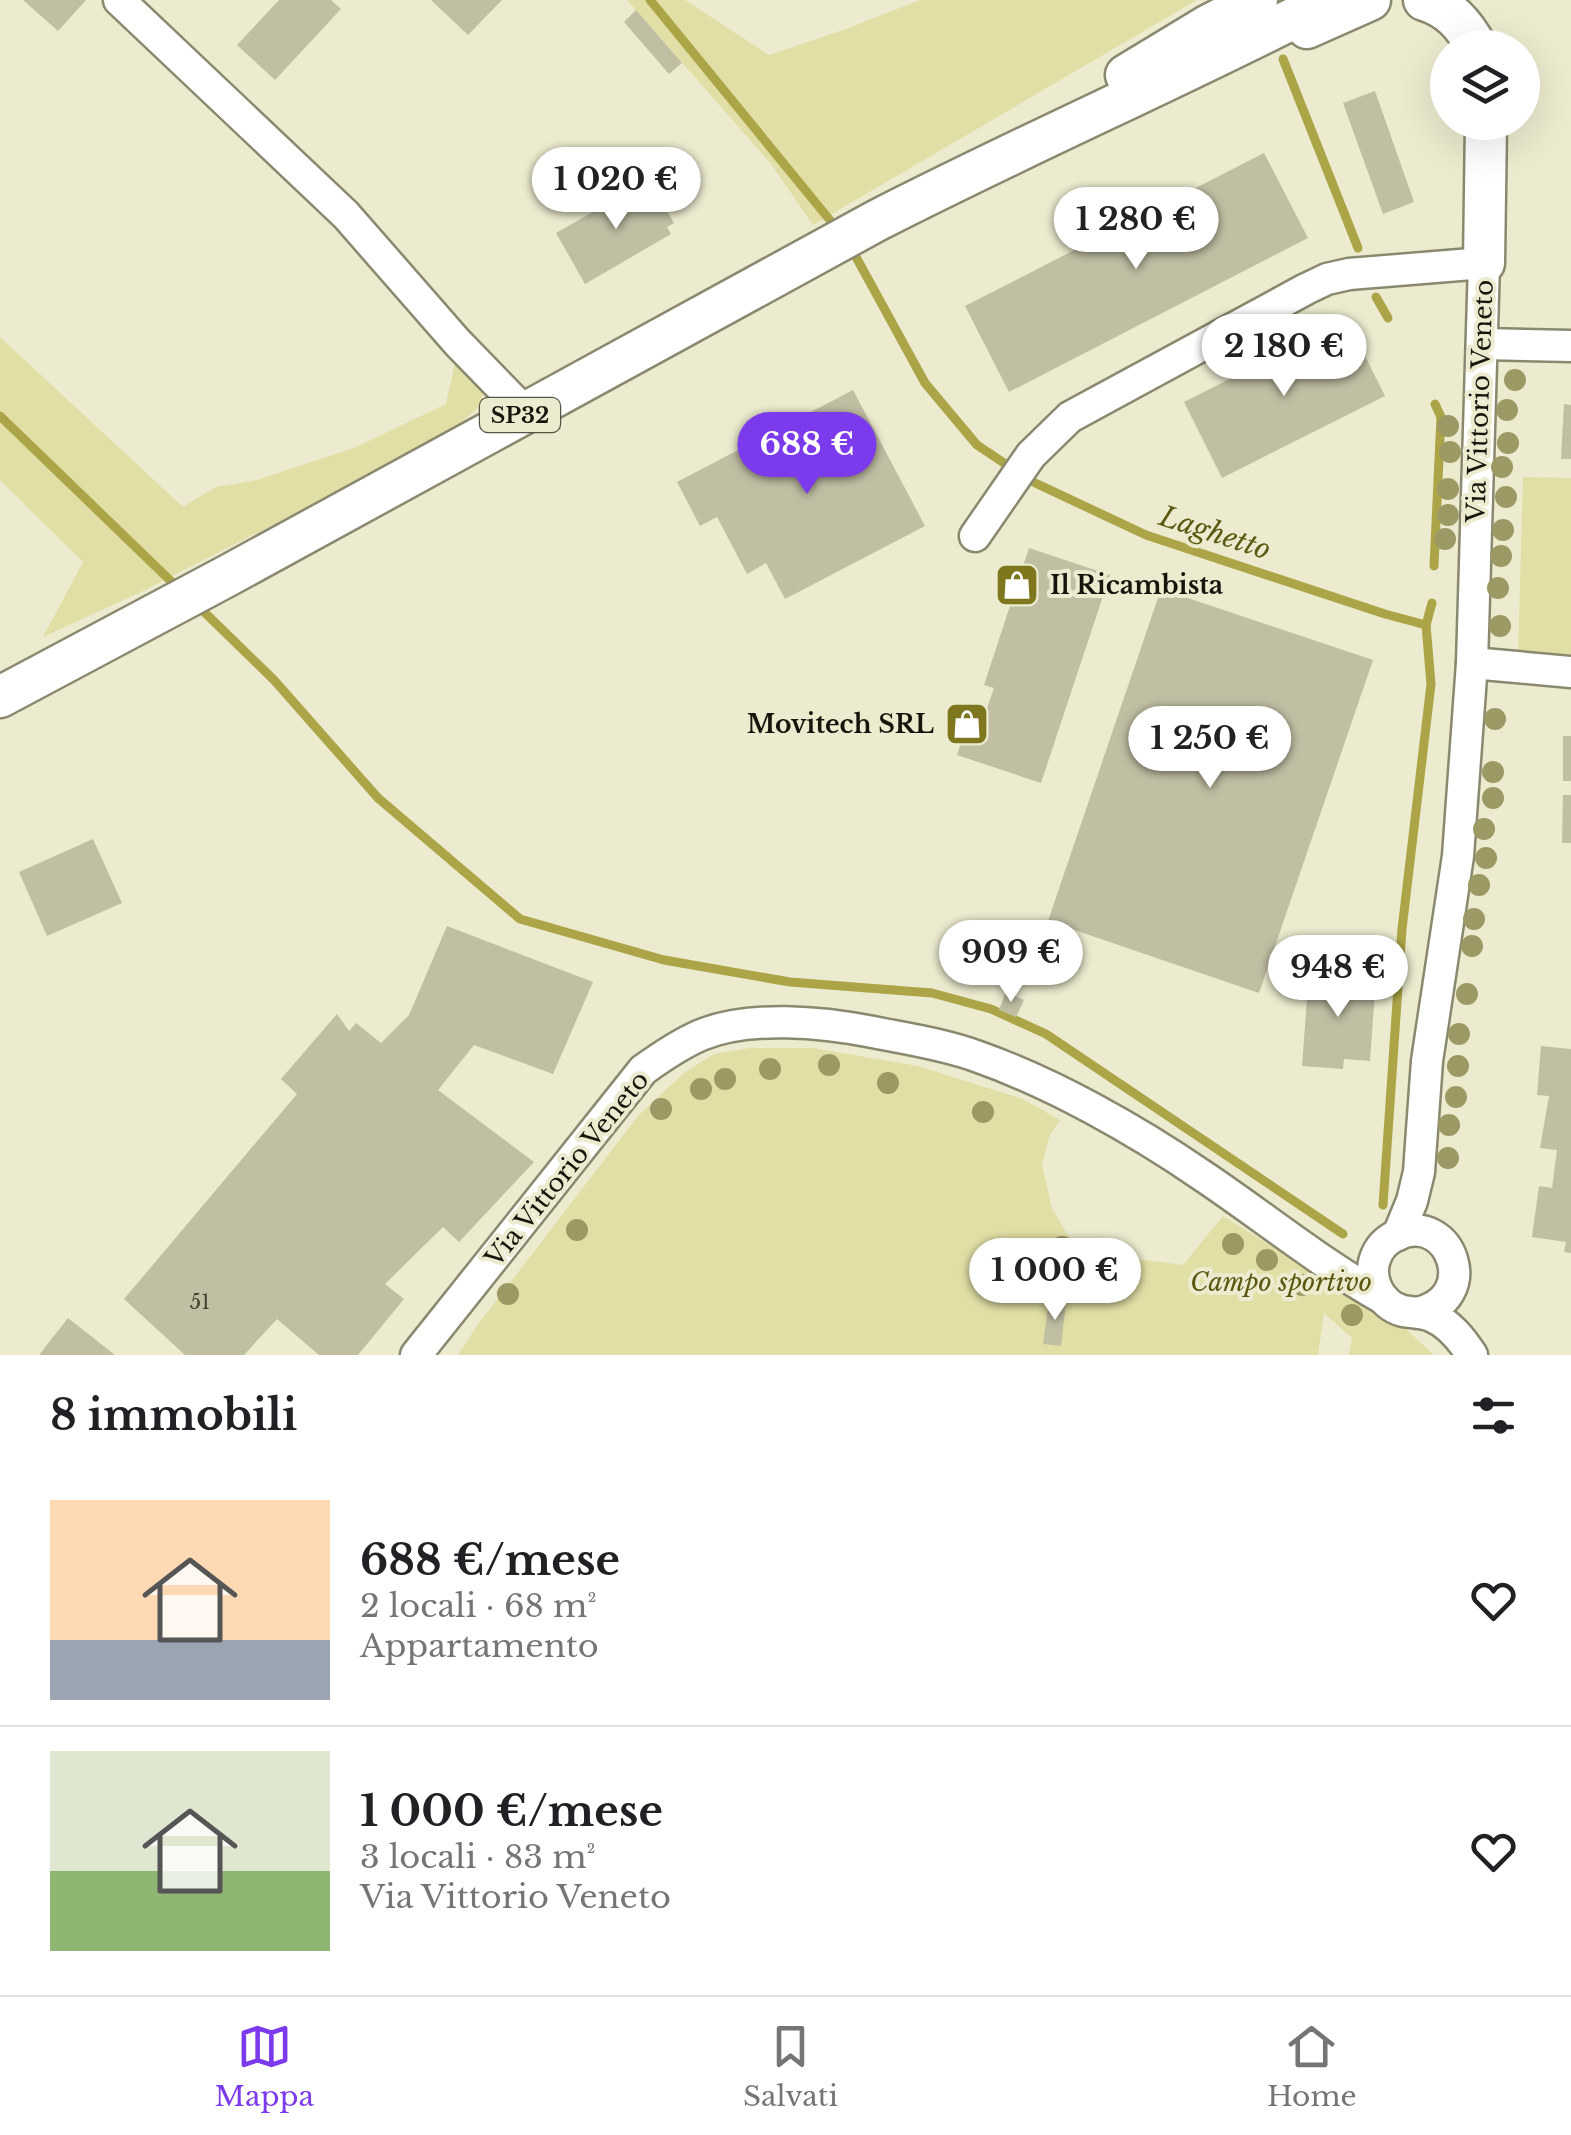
<!DOCTYPE html>
<html lang="it">
<head>
<meta charset="utf-8">
<style>
  body { margin:0; font-family:"Libre Baskerville",serif; background:#f2f2f2; color:#202124; height:100vh; display:flex; flex-direction:column; font-size:38px; white-space:nowrap }
  * { box-sizing:border-box; margin:0 }
  p { font-size:32px; color:#757577 }
  .icon { flex:none; width:55px; height:55px; fill:none; stroke:currentColor; stroke-width:2; stroke-linecap:round; stroke-linejoin:round }
  .map { position:relative; height:1355px; overflow:hidden }
  .panel { display:flex; flex-direction:column; background:#fff; flex:1 }
  .panel>* { flex:none }
  .buttons { position:absolute; left:1430px; top:30px; display:grid; gap:20px }
  .buttons a { display:grid; place-items:center; width:110px; height:110px; border-radius:50%; background:#fff; box-shadow:0 10px 40px #0002; font-size:50px }
  .price { position:absolute; translate:-50% -85px; padding:0 22px; border-radius:35px; background:#fff; color:#222; font-size:32px; line-height:65px; filter:drop-shadow(0 2px 5px #0008) }
  .price::after { content:''; position:absolute; left:50%; top:60px; width:30px; height:22px; margin-left:-15px; background:inherit; clip-path:polygon(0 0,100% 0,50% 100%) }
  .price.active { background:#7c3aed; color:#fff }
  ul { padding:0; list-style:none }
  li { display:flex; align-items:center; gap:30px; height:250px; padding:0 50px }
  li+li { border-top:2px solid #e0e0e0 }
  li span { display:grid; place-items:center; flex:none; width:280px; height:200px; border-radius:0px; color:#555 }
  li>.icon { margin-inline-start:auto }
  span .icon { width:120px; height:120px; fill:#fffc; stroke-width:1 }
  li b { font-size:42px }
  h2 { display:flex; justify-content:space-between; align-items:center; height:120px; padding:0 50px; font-size:42px }
  .tabs { display:flex; justify-content:space-around; align-items:center; height:140px; border-top:2px solid #e0e0e0; background:#fff; font-size:28px; color:#757577 }
  .tabs a { display:grid; justify-items:center; gap:5px }
  .tabs .active { color:#7c3aed }
  .map>svg:first-child { display:block }
  .green { fill:#e2dfa6 }
  .lines { fill:none; stroke-linecap:round; stroke-linejoin:round }
  .stream { stroke:#aca547; stroke-width:9 }
  .building { fill:#c0bea3 }
  .minor-casing { stroke:#8a896f; stroke-width:35 }
  .major-casing { stroke:#8a896f; stroke-width:45 }
  .minor { stroke:#fff; stroke-width:30 }
  .major { stroke:#fff; stroke-width:40 }
  .tree { fill:#9c9965 }
  .labels { text-anchor:middle; dominant-baseline:central; stroke-width:8; stroke-linejoin:round; paint-order:stroke }
  .number-label { font-size:20px; fill:#403f32 }
  .shield { fill:#ecebcf; stroke:#565546; stroke-width:2.5 }
  .shield-label { font-size:22px; font-weight:bold; fill:#16150c }
  .street-label { font-size:25px; fill:#16150c; stroke:#ecebcf }
  .poi-label { font-size:25px; font-weight:bold; fill:#16150c; stroke:#ecebcf; text-anchor:start }
  .park-label { font-size:25px; font-style:italic; fill:#5b560f; stroke:#ecebcf }
  .water-label { font-size:28px; font-style:italic; fill:#5d5912; stroke:#ecebcf }
</style>
</head>
<body>
<div class="map">
<svg width="1571" height="1355" viewBox="0 0 1571 1355">
  <rect width="100%" height="100%" fill="#ecebcf"/>
  <g class="green">
    <path d="M627,0H685L769,55L846,29L920,0H1197L813,225L771,164Z"/>
    <path d="M0,337L183,507L216,487L257,480L354,448L446,404L455,362L483,383L482,404L445,437L141,592L43,637L83,562L0,480Z"/>
    <path d="M1523,477L1571,478V657L1518,655Z"/>
    <path d="M750,1048H813L918,1066L1023,1099L1060,1120L1050,1135L1042,1165L1052,1208L1067,1234L1083,1252L1183,1265L1223,1216L1407,1330L1434,1355H1349L1352,1338L1324,1313L1318,1355H458L476,1327L638,1116L685,1072L714,1054Z"/>
  </g>
  <g class="lines">
    <g class="stream">
      <path d="M650,0L838,230"/>
      <path d="M1283,59L1358,248"/>
      <path d="M850,246L925,383L977,445L1031,481L1146,535L1385,614L1426,625L1431,684L1402,929L1383,1205"/>
      <path d="M1376,297L1388,318"/>
      <path d="M0,416L178,588"/>
      <path d="M1434,566L1441,417L1435,404"/>
      <path d="M197,605L274,680L378,798L520,919L664,960L790,982L932,993L991,1009L1046,1034L1343,1234"/>
      <path d="M1426,625L1432,603"/>
    </g>
  </g>
  <g class="building">
    <path d="M23,0H86L58,31Z"/>
    <path d="M279,0H331L341,9L275,80L237,45Z"/>
    <path d="M431,0H502L468,35Z"/>
    <path d="M636,10L682,63L669,74L624,22Z"/>
    <path d="M1375,91L1414,202L1383,214L1343,103Z"/>
    <path d="M1264,153L1308,238L1009,392L965,306Z"/>
    <path d="M649,180L674,223L667,227L671,234L585,284L556,233Z"/>
    <path d="M1347,320L1385,396L1222,478L1184,402Z"/>
    <path d="M853,390L925,526L785,599L766,563L747,574L717,517L700,526L677,482Z"/>
    <path d="M1564,404L1571,405V459H1561Z"/>
    <path d="M1029,548L1110,575L1041,783L957,755L974,704L987,708L994,688L984,685Z"/>
    <path d="M1161,589L1373,660L1259,993L1048,921Z"/>
    <rect x="1563" y="736" width="8" height="45"/>
    <path d="M1563,795H1571V843H1562Z"/>
    <path d="M93,839L122,903L47,936L19,872Z"/>
    <path d="M447,926L593,982L553,1074L474,1045L438,1090L534,1162L459,1242L443,1227L385,1284L404,1299L358,1355H319L277,1319L244,1355H185L124,1299L297,1094L281,1079L337,1014L349,1031L356,1023L381,1043L409,1015Z"/>
    <path d="M1309,972L1376,977L1370,1061L1344,1059L1343,1069L1302,1066Z"/>
    <path d="M1006,992L1024,1000L1016,1017L999,1010Z"/>
    <path d="M1541,1046L1571,1049V1253L1564,1252L1566,1242L1532,1237L1539,1186L1552,1188L1557,1150L1540,1148L1549,1096L1537,1095Z"/>
    <path d="M1049,1300L1066,1302L1061,1346L1043,1344Z"/>
    <path d="M68,1318L115,1355H39Z"/>
  </g>
  <g class="lines">
    <defs>
      <g id="minor">
        <path d="M119,0L346,215L457,342L525,412"/>
        <path d="M1483,344L1571,346"/>
        <path d="M975,536L1031,455L1070,417L1306,289L1327,279L1349,274L1484,263L1472,663L1458,856L1427,1061L1419,1172L1412,1201L1398,1235"/>
        <path d="M1472,663L1571,672"/>
        <path d="M1417,1313C1483,1299 1451,1212 1399,1234C1390,1238 1381,1245 1377,1254C1366,1276 1379,1305 1403,1311C1413,1313 1424,1312 1433,1317C1450,1324 1462,1340 1472,1355"/>
        <path d="M416,1355L643,1070C661,1057 680,1044 701,1035C750,1015 822,1022 873,1032C907,1039 943,1044 976,1056C1053,1083 1136,1130 1203,1176C1264,1217 1320,1263 1384,1299"/>
      </g>
      <g id="major">
        <path d="M1424,0C1450,8 1464,24 1477,48"/>
        <path d="M1307,28L1370,0"/>
        <path d="M1126,75L1207,26L1257,0"/>
        <path d="M1484,263L1486,122"/>
        <path d="M0,697L227,576L876,221C1026,144 1180,77 1330,0"/>
      </g>
    </defs>
    <use href="#minor" class="minor-casing"/>
    <use href="#major" class="major-casing"/>
    <use href="#minor" class="minor"/>
    <use href="#major" class="major"/>
  </g>
  <g class="tree">
    <circle cx="1515" cy="380" r="11"/>
    <circle cx="1507" cy="410" r="11"/>
    <circle cx="1448" cy="426" r="11"/>
    <circle cx="1508" cy="443" r="11"/>
    <circle cx="1450" cy="452" r="11"/>
    <circle cx="1502" cy="467" r="11"/>
    <circle cx="1448" cy="489" r="11"/>
    <circle cx="1506" cy="497" r="11"/>
    <circle cx="1448" cy="515" r="11"/>
    <circle cx="1503" cy="530" r="11"/>
    <circle cx="1445" cy="539" r="11"/>
    <circle cx="1501" cy="556" r="11"/>
    <circle cx="1498" cy="588" r="11"/>
    <circle cx="1500" cy="626" r="11"/>
    <circle cx="1495" cy="719" r="11"/>
    <circle cx="1493" cy="772" r="11"/>
    <circle cx="1493" cy="798" r="11"/>
    <circle cx="1484" cy="829" r="11"/>
    <circle cx="1486" cy="858" r="11"/>
    <circle cx="1479" cy="885" r="11"/>
    <circle cx="1474" cy="919" r="11"/>
    <circle cx="1472" cy="946" r="11"/>
    <circle cx="1467" cy="994" r="11"/>
    <circle cx="1459" cy="1034" r="11"/>
    <circle cx="829" cy="1065" r="11"/>
    <circle cx="1458" cy="1066" r="11"/>
    <circle cx="770" cy="1069" r="11"/>
    <circle cx="725" cy="1079" r="11"/>
    <circle cx="888" cy="1083" r="11"/>
    <circle cx="701" cy="1089" r="11"/>
    <circle cx="1456" cy="1097" r="11"/>
    <circle cx="661" cy="1109" r="11"/>
    <circle cx="983" cy="1112" r="11"/>
    <circle cx="1449" cy="1125" r="11"/>
    <circle cx="1448" cy="1158" r="11"/>
    <circle cx="577" cy="1230" r="11"/>
    <circle cx="1233" cy="1244" r="11"/>
    <circle cx="1062" cy="1247" r="11"/>
    <circle cx="1267" cy="1260" r="11"/>
    <circle cx="1302" cy="1285" r="11"/>
    <circle cx="1058" cy="1291" r="11"/>
    <circle cx="508" cy="1294" r="11"/>
    <circle cx="1352" cy="1315" r="11"/>
  </g>
  <defs>
    <symbol id="shop-square" viewBox="-11 -11 22 22"><rect x="-9" y="-9" width="18" height="18" rx="4" fill="#7e771d" stroke="#ecebcf"/><path d="M-5-2.5h2.3a2.7 3.5 0 0 1 5.4 0H5L5.5 6h-11ZM-1.5-2.5h3a1.5 2.3 0 0 0-3 0Z" fill="#fff"/></symbol>
  </defs>
  <g fill-rule="evenodd">
    <use href="#shop-square" x="992" y="560" width="50" height="50"/>
    <use href="#shop-square" x="942" y="699" width="50" height="50"/>
  </g>
  <g class="labels">
    <g class="number-label">
      <text x="200" y="1302">51</text>
    </g>
    <rect class="shield" x="480" y="398" width="80" height="34" rx="8"/>
    <g class="shield-label">
      <text x="520" y="415">SP32</text>
    </g>
    <g class="street-label">
      <text transform="translate(1480 401) rotate(-88)">Via Vittorio Veneto</text>
      <text transform="translate(567 1169) rotate(-51)">Via Vittorio Veneto</text>
    </g>
    <g class="poi-label">
      <text x="1050" y="585">Il Ricambista</text>
      <text x="934" y="724" text-anchor="end">Movitech SRL</text>
    </g>
    <g class="park-label">
      <text x="1281" y="1282">Campo sportivo</text>
    </g>
    <g class="water-label">
      <text transform="translate(1215 533) rotate(18)">Laghetto</text>
    </g>
  </g>
</svg>
<div class="buttons">
<a><svg class="icon" aria-label="layers" viewBox="0 0 24 24"><path d="M12 4l9 5-9 5-9-5zM3 14l9 5 9-5"/></svg></a>
</div>
<b class="price" style="left:616px;top:232px">1 020 €</b>
<b class="price" style="left:1136px;top:272px">1 280 €</b>
<b class="price" style="left:1284px;top:399px">2 180 €</b>
<b class="price active" style="left:807px;top:497px">688 €</b>
<b class="price" style="left:1210px;top:791px">1 250 €</b>
<b class="price" style="left:1011px;top:1005px">909 €</b>
<b class="price" style="left:1338px;top:1020px">948 €</b>
<b class="price" style="left:1055px;top:1323px">1 000 €</b>
</div>
<section class="panel">
<h2>8 immobili<svg class="icon" aria-label="filters" viewBox="0 0 24 24"><path d="M4 7h16M4 17h16"/><circle cx="9" cy="7" r="2"/><circle cx="15" cy="17" r="2"/></svg></h2>
<ul>
<li><span style="background:linear-gradient(#ffd9b3 70%,#9aa5b1 0)"><svg class="icon" aria-label="home" viewBox="0 0 24 24"><path d="M3 11l9-7 9 7M6 9v11h12V9"/></svg></span><div><b>688 €/mese</b><p>2 locali · 68 m²</p><p>Appartamento</p></div><svg class="icon" aria-label="heart" viewBox="0 0 24 24"><path d="M12 20l-8-8c-3-5 5-10 8-4 3-6 11-1 8 4z"/></svg></li>
<li><span style="background:linear-gradient(#dfe7d0 60%,#8fb573 0)"><svg class="icon" aria-label="home" viewBox="0 0 24 24"><path d="M3 11l9-7 9 7M6 9v11h12V9"/></svg></span><div><b>1 000 €/mese</b><p>3 locali · 83 m²</p><p>Via Vittorio Veneto</p></div><svg class="icon" aria-label="heart" viewBox="0 0 24 24"><path d="M12 20l-8-8c-3-5 5-10 8-4 3-6 11-1 8 4z"/></svg></li>
</ul>
</section>
<nav class="tabs">
<a class="active"><svg class="icon" aria-label="map" viewBox="0 0 24 24"><path d="M3 6l6-2 6 2 6-2v14l-6 2-6-2-6 2zM9 4v14M15 6v14"/></svg>Mappa</a>
<a><svg class="icon" aria-label="saved" viewBox="0 0 24 24"><path d="M7 4h10v16l-5-4-5 4z"/></svg>Salvati</a>
<a><svg class="icon" aria-label="home" viewBox="0 0 24 24"><path d="M3 11l9-7 9 7M6 9v11h12V9"/></svg>Home</a>
</nav>
</body>
</html>
